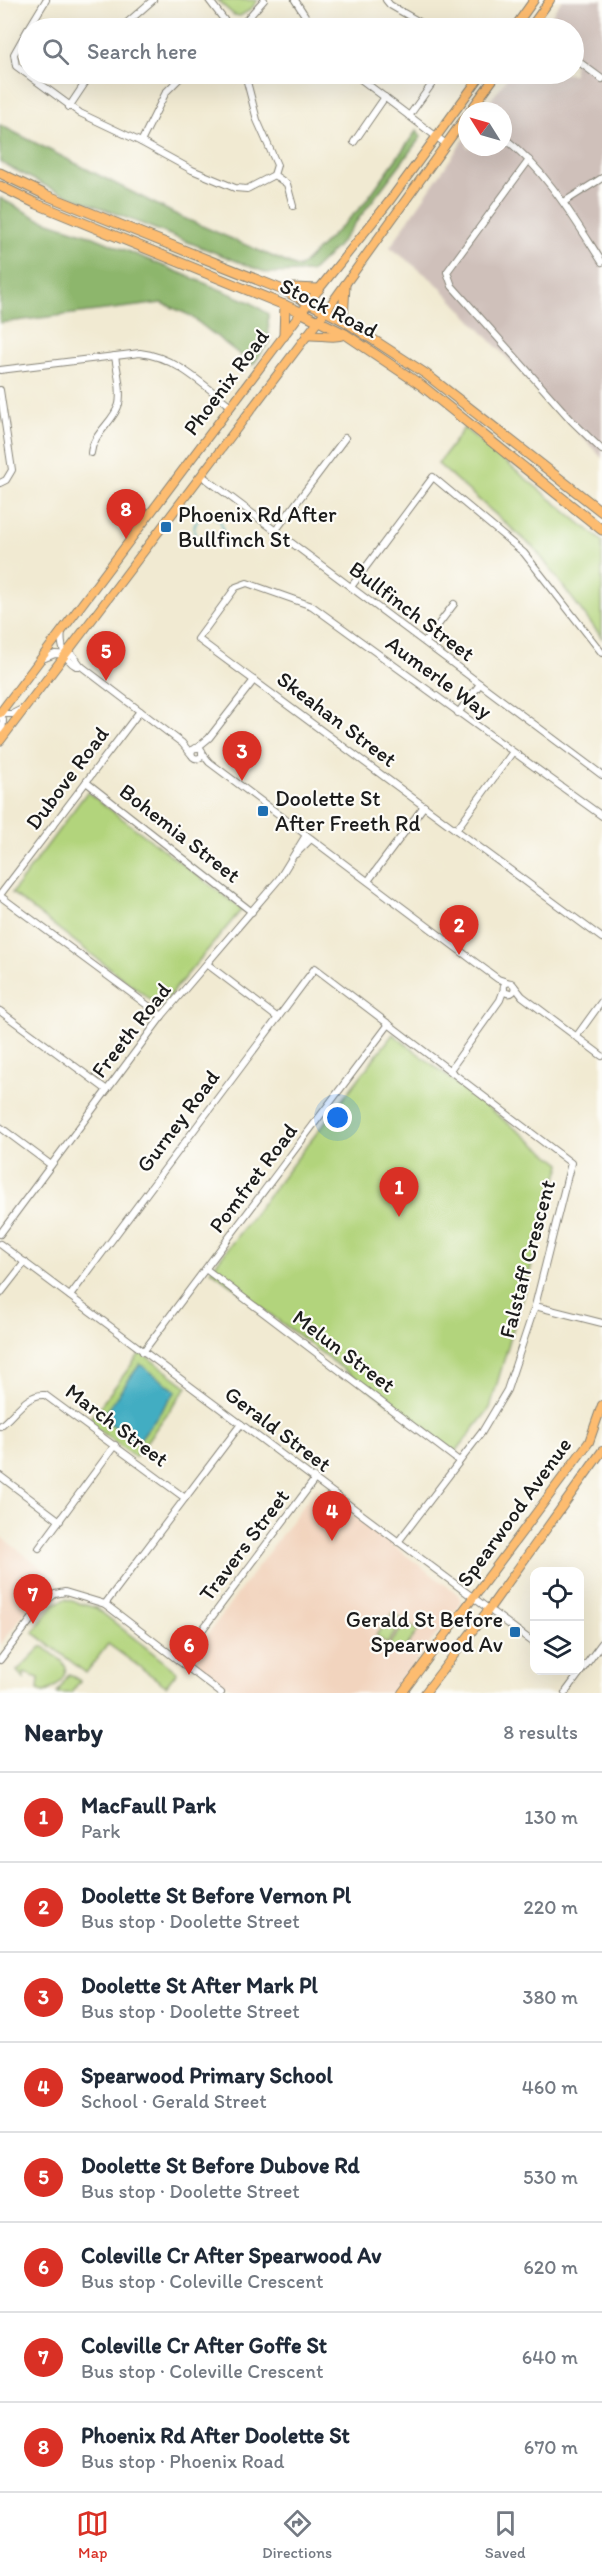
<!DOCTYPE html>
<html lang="en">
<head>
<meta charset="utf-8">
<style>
  body { margin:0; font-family:Itim,sans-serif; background:#f2f2f3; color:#1f2937 }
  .controls { position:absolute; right:18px; bottom:18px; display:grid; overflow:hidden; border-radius:12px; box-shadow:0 6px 24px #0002 }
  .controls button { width:54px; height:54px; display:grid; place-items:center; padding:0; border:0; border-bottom:2px solid #e0e1e3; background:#fff; color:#1f2937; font:30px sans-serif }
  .compass { position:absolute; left:458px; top:102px; width:54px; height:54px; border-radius:50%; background:#fff; box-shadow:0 6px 24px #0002; rotate:307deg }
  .you { position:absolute; left:338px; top:1118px; width:21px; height:21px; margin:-15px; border:4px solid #fff; border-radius:50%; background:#1a73e8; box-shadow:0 0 0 9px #1a73e833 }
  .badge { display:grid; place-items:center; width:39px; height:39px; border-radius:50%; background:#d93025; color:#fff; font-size:20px; font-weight:700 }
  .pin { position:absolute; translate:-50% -50px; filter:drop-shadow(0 2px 3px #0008) }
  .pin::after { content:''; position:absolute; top:32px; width:21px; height:18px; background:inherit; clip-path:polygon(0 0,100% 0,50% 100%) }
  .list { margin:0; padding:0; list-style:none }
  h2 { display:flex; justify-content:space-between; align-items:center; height:78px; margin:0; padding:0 24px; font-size:26px }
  h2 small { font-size:20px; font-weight:400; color:#747a83 }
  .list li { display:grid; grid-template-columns:39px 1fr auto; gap:18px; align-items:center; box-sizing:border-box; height:90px; padding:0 24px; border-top:2px solid #e0e1e3 }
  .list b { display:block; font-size:22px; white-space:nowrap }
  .list p { margin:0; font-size:20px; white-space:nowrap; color:#747a83 }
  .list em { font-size:20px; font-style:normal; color:#747a83 }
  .icon { flex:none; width:33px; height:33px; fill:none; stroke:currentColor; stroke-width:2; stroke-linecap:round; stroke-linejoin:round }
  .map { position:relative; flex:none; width:602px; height:1693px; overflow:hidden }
  .search { position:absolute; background:#fff; box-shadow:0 6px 24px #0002; left:18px; right:18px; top:18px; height:66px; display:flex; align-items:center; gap:15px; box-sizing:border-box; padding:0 21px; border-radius:33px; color:#747a83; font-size:22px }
  .sheet { height:798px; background:#fff }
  nav { display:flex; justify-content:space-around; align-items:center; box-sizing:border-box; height:84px; border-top:2px solid #e0e1e3; background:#fff; font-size:16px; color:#747a83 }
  nav a { display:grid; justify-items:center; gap:3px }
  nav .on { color:#d93025 }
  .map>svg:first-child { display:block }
  .built { fill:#f2d4be }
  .industrial { fill:#cfc0ba }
  .green { fill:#b2d47c; stroke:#67784c; stroke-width:1.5 }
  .forest { fill:#8db66c; stroke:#546944; stroke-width:1.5 }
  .water { fill:#43adc2; stroke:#30646f; stroke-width:1.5 }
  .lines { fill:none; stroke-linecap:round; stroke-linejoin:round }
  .stream { stroke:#43adc2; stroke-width:1.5 }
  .minor-casing { stroke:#868377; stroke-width:8 }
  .major-casing { stroke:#868377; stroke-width:10 }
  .highway-casing { stroke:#868377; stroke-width:11 }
  .minor { stroke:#fff; stroke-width:6 }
  .major { stroke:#fdbc70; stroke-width:8 }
  .highway { stroke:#fdbc70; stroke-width:9 }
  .poi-dot { fill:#1f6fb2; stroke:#fdfcf7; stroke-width:2 }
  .labels { text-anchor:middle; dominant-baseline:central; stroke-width:4.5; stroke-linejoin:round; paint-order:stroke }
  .street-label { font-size:22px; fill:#1c1c1c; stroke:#fdfcf7 }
  .poi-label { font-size:22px; fill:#1c1c1c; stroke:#fdfcf7; text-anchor:start }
</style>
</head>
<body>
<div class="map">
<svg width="602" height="1693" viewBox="0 0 602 1693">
  <rect width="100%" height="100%" fill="#fdfcf7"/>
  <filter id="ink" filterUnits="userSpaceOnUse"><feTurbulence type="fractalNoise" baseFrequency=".0167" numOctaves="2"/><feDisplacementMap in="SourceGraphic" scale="12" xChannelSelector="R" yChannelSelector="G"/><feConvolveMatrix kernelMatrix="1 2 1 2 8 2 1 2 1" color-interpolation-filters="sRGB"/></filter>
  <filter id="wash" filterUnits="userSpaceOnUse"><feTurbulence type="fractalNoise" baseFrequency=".008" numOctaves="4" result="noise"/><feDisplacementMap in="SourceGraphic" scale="24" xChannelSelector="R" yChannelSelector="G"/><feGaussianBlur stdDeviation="1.35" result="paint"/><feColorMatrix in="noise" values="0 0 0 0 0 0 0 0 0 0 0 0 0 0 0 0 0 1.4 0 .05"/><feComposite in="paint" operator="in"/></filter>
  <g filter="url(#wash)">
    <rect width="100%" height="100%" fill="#f1ead2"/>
    <!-- built -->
    <g class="built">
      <path d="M316 1488 459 1595 461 1604 391 1693H238L190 1658Z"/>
      <path d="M0 1536 48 1572 58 1588 35 1600 0 1645Z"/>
    </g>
    <!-- industrial -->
    <path class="industrial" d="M562 0H602V458L435 282 390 247 467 135V147H503V111H483L510 74H574V28H542Z"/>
    <!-- green -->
    <g class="green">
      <path d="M217 0H258L250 10 240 16 234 15Z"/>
      <path d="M464 428 602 541V638L535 549 438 464Z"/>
      <path d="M87 792 242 909 160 1007 12 893Z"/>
      <path d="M393 1034 561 1164 490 1408 455 1453 211 1270Z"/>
      <path d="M141 1352 187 1387 135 1457 88 1422Z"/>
      <path d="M65 1599 96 1608 177 1672 166 1686 108 1644 86 1673 33 1632 54 1604Z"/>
      <path d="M393 1613 404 1621 387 1644 376 1635Z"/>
      <path d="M407 1622 418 1631 401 1654 389 1645Z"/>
      <path d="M41 1647H44L62 1661 66 1668C64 1680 55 1689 44 1692L38 1690 39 1678 24 1673V1679L17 1671Z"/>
      <path d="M69 1674 80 1681 71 1693H57Z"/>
    </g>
    <!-- forest -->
    <g class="forest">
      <path d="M0 125 179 216 299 268 363 205 417 130 421 137 337 247 311 272 267 273 48 187 0 162Z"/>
      <path d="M0 198 37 218 89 235 250 302 268 314 269 342 253 365 189 315 162 303 0 323Z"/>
    </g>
    <!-- water -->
    <path class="water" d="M140 1364 176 1391 137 1443 102 1417Z"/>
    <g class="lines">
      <!-- stream -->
      <path class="stream" d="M212 516 221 522 224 534 219 544 211 546 195 537C192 522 197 517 212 516Z"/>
    </g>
  </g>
  <g filter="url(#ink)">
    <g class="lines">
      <defs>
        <g id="minor">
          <path d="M209 0 228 25"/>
          <path d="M295 0 313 28"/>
          <path d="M386 0 390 5 430 28"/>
          <path d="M240 27 264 0"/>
          <path d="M29 28 46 0"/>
          <path d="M121 28 153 0"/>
          <path d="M226 28 233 24 241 28"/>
          <path d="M28 29 14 54 16 66 80 113 141 142 192 170 235 188 247 189 274 175"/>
          <path d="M579 62 602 79"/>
          <path d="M245 74 257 120 277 165 274 175"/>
          <path d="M354 74 446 144"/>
          <path d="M319 75 321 74"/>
          <path d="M69 107 91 74"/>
          <path d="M409 116 439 74"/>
          <path d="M503 137C546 170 573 217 602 262"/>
          <path d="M141 142 166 92 184 74"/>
          <path d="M354 142 385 97"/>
          <path d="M529 160 447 272 452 286 572 421 602 450"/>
          <path d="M274 175 287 184 293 206"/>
          <path d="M564 202 602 178"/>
          <path d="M0 370 140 353C176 357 203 385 231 406"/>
          <path d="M0 390 12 470 6 480 0 483"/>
          <path d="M91 453C93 433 114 422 119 404 122 389 117 371 115 356"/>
          <path d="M201 475 602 775"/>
          <path d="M276 530 345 438"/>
          <path d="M351 587 433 477 524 553 602 653"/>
          <path d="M62 631C60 645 64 659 76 666H81"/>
          <path d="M425 642 454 604"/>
          <path d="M40 660 55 654 73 655 81 666 182 743 191 754"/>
          <path d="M458 713 480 684"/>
          <path d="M0 714H12L24 708"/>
          <path d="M0 715 3 720 2 738"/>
          <circle cx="197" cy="753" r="5.5"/>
          <path d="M197 748 209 738 254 680"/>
          <path d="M202 753 209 762 475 962 498 979 507 982"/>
          <path d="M86 782 252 912"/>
          <path d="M602 816 312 606 247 583 236 587 198 639 602 938"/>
          <path d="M456 830 512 753"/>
          <path d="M296 854 311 839"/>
          <path d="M368 881 424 806"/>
          <path d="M0 895 140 711"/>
          <path d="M0 896 162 1016"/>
          <path d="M207 964 278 1018"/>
          <circle cx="509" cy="988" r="5.5"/>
          <path d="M515 987 522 996 602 1056"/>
          <path d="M0 1011 107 1090"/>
          <path d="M576 1037 602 1001"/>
          <path d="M450 1070 500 1000 504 989"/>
          <path d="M0 1127 51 1165"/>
          <path d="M0 1234 162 1016 279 879 306 835"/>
          <path d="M0 1244 534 1643"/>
          <path d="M207 1270 459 1461"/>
          <path d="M0 1294 25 1262"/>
          <path d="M70 1296 315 968 571 1163 535 1306 507 1390 482 1432 398 1542"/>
          <path d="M535 1306 602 1323"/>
          <path d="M143 1352 389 1024"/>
          <path d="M0 1426C14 1416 26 1393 45 1395L185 1498"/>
          <path d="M0 1476 60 1521"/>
          <path d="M39 1548 115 1445"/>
          <path d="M105 1604 241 1424"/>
          <path d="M0 1660 44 1603 55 1594 65 1592 105 1604 221 1693"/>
          <path d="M179 1661 315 1479"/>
          <path d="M565 1693 602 1643"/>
        </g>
        <g id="major">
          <path d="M514 28 534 0"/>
          <path d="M530 28 550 0"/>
          <path d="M470 111 497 74"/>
          <path d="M0 713 319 289 388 203 482 74"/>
          <path d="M0 741 331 304 467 115"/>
          <path d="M402 1693 589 1442 602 1405"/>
          <path d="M425 1693 489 1609 602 1451"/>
        </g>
        <g id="highway">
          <path d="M0 173 46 195 283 290 343 320 426 374 602 512"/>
          <path d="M0 186 37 204 294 309 345 334 421 385 602 530"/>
          <path d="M283 290 294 288 319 289"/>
          <path d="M343 320 345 285"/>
          <path d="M307 335C321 334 332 339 345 334"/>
          <path d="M284 336 285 305"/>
        </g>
      </defs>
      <!-- minor casing -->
      <use href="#minor" class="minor-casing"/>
      <!-- major casing -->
      <use href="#major" class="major-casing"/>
      <!-- highway casing -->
      <use href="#highway" class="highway-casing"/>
      <!-- minor -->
      <use href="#minor" class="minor"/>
      <!-- major -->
      <use href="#major" class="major"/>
      <!-- highway -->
      <use href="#highway" class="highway"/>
    </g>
  </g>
  <!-- markers -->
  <g class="poi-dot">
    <rect x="160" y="521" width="12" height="12" rx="3"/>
    <rect x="257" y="805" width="12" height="12" rx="3"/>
    <rect x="509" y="1626" width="12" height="12" rx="3"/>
  </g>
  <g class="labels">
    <!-- street labels -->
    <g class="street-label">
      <text transform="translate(329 308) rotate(27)">Stock Road</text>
      <text transform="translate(226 382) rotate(-53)">Phoenix Road</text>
      <text transform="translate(412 611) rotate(37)">Bullfinch Street</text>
      <text transform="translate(439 677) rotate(36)">Aumerle Way</text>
      <text transform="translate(337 719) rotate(37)">Skeahan Street</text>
      <text transform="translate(67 778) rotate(-53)">Dubove Road</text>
      <text transform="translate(180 833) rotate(38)">Bohemia Street</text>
      <text transform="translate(131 1030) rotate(-52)">Freeth Road</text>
      <text transform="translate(178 1121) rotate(-53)">Gurney Road</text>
      <text transform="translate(253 1178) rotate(-53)">Pomfret Road</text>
      <text transform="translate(527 1259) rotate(-75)">Falstaff Crescent</text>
      <text transform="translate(344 1351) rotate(37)">Melun Street</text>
      <text transform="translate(117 1425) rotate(37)">March Street</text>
      <text transform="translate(278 1429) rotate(37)">Gerald Street</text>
      <text transform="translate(514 1512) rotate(-54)">Spearwood Avenue</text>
      <text transform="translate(244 1545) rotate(-53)">Travers Street</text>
    </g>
    <!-- poi labels -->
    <g class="poi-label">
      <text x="178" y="514">Phoenix Rd After<tspan x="178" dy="25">Bullfinch St</tspan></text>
      <text x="275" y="798">Doolette St<tspan x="275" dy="25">After Freeth Rd</tspan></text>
      <text x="503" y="1619" text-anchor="end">Gerald St Before<tspan x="503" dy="25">Spearwood Av</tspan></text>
    </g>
  </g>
</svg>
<div class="controls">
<button><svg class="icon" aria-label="locate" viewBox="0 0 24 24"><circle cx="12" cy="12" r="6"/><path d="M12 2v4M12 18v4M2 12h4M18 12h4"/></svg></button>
<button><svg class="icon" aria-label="layers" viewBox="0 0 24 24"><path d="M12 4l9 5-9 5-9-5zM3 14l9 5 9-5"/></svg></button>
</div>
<svg class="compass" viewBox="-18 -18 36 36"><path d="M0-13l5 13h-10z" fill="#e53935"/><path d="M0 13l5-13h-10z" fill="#747a83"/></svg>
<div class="you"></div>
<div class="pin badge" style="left:399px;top:1217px">1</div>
<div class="pin badge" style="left:459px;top:955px">2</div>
<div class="pin badge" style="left:242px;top:781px">3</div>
<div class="pin badge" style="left:332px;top:1541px">4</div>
<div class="pin badge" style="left:106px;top:681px">5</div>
<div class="pin badge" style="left:189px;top:1675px">6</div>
<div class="pin badge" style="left:33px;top:1624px">7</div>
<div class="pin badge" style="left:126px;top:539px">8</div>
<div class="search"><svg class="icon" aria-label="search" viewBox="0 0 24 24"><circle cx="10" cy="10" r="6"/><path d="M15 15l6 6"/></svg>Search here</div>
</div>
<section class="sheet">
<h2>Nearby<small>8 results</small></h2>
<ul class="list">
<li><span class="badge">1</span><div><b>MacFaull Park</b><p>Park</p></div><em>130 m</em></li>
<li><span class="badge">2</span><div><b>Doolette St Before Vernon Pl</b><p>Bus stop · Doolette Street</p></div><em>220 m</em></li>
<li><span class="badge">3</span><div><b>Doolette St After Mark Pl</b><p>Bus stop · Doolette Street</p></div><em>380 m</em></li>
<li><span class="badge">4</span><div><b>Spearwood Primary School</b><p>School · Gerald Street</p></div><em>460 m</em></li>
<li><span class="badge">5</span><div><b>Doolette St Before Dubove Rd</b><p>Bus stop · Doolette Street</p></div><em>530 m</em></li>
<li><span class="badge">6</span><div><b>Coleville Cr After Spearwood Av</b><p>Bus stop · Coleville Crescent</p></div><em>620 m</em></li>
<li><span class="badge">7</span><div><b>Coleville Cr After Goffe St</b><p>Bus stop · Coleville Crescent</p></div><em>640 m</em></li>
<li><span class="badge">8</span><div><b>Phoenix Rd After Doolette St</b><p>Bus stop · Phoenix Road</p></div><em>670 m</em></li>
</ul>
</section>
<nav>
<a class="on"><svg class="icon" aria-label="map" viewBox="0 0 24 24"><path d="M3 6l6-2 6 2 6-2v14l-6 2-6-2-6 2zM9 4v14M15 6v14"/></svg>Map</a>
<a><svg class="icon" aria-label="directions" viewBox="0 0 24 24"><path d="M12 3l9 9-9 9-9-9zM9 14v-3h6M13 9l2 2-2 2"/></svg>Directions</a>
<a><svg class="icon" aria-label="saved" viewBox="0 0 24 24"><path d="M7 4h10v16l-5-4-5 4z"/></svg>Saved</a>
</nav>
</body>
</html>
